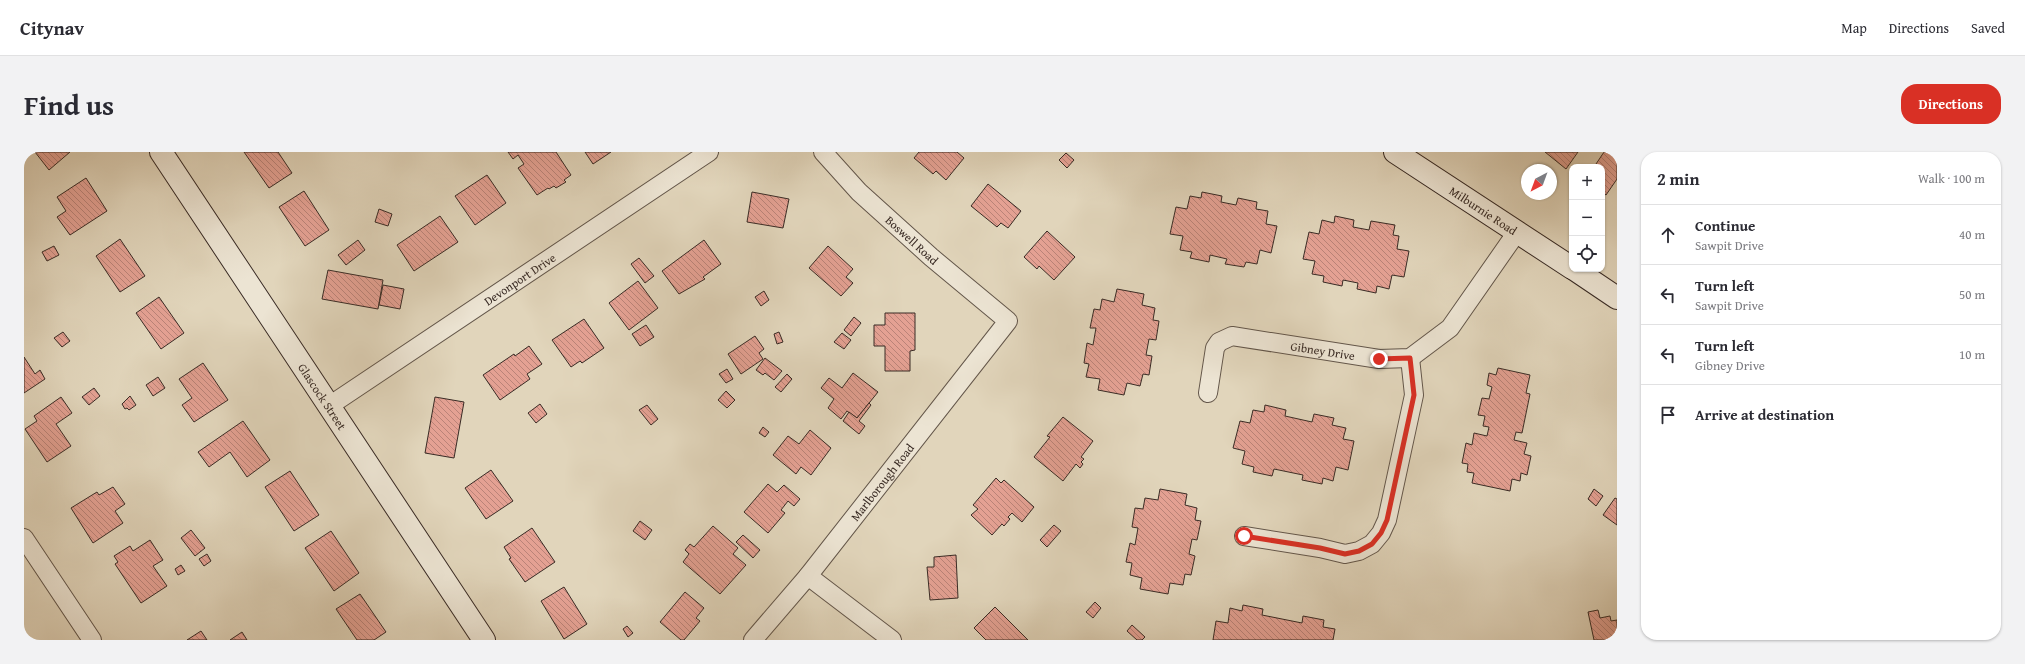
<!DOCTYPE html>
<html lang="en">
<head>
<meta charset="utf-8">
<style>
  body { margin:0; font-family:"Gentium Book Plus",serif; background:#f2f2f3; color:#2b2b33 }
  .controls { position:absolute; right:12px; top:12px; display:grid; overflow:hidden; border-radius:8px; box-shadow:0 1px 3px #0004 }
  .controls button { width:36px; height:36px; display:grid; place-items:center; padding:0; border:0; border-bottom:1px solid #e1e1e2; background:#fff; color:#2b2b33; font:20px sans-serif }
  .compass { position:absolute; left:1497px; top:12px; width:36px; height:36px; border-radius:50%; background:#fff; box-shadow:0 1px 3px #0004; rotate:221deg }
  .stop { position:absolute; width:12px; height:12px; margin:-9px; border:3px solid #d93025; border-radius:50%; background:#fff }
  .stop.end { background:#d93025; border-color:#fff; box-shadow:0 1px 4px #0008 }
  .list { margin:0; padding:0; list-style:none }
  h2 { display:flex; justify-content:space-between; align-items:center; height:52px; margin:0; padding:0 16px; font-size:17px }
  h2 small { font-size:13px; font-weight:400; color:#7c7c81 }
  .list li { display:grid; grid-template-columns:26px 1fr auto; gap:12px; align-items:center; box-sizing:border-box; height:60px; padding:0 16px; border-top:1px solid #e1e1e2 }
  .list b { display:block; font-size:15px; white-space:nowrap }
  .list p { margin:0; font-size:13px; white-space:nowrap; color:#7c7c81 }
  .list em { font-size:13px; font-style:normal; color:#7c7c81 }
  .icon { flex:none; width:22px; height:22px; fill:none; stroke:currentColor; stroke-width:2; stroke-linecap:round; stroke-linejoin:round }
  .map { position:relative; flex:none; width:1593px; height:488px; overflow:hidden; border-radius:16px }
  header { display:flex; align-items:center; gap:24px; box-sizing:border-box; height:56px; padding:0 20px; background:#fff; border-bottom:1px solid #e1e1e2 }
  header strong { font-size:19px }
  nav { display:flex; gap:22px; margin-inline-start:auto; font-size:14px }
  .intro { display:flex; align-items:center; justify-content:space-between; box-sizing:border-box; height:96px; padding:0 24px }
  h1 { margin:0; font-size:28px }
  .button { padding:10px 18px; border-radius:16px; background:#d93025; color:#fff; font-size:14px; font-weight:700 }
  main { display:flex; gap:24px; padding:0 24px }
  aside { flex:1; background:#fff; border-radius:16px; box-shadow:0 1px 3px #0004 }
  .map>svg:first-child { display:block }
  .building { fill:url(#building-back-hatch); stroke:#392b25 }
  .lines { fill:none; stroke-linecap:round; stroke-linejoin:round }
  .street-casing { stroke:#63564a; stroke-width:20 }
  .secondary-casing { stroke:#392b25; stroke-width:24 }
  .street { stroke:#ece4d3; stroke-width:18 }
  .secondary { stroke:#ece4d3; stroke-width:22 }
  .route { stroke:#d93025; stroke-width:5 }
  .labels { text-anchor:middle; dominant-baseline:central; stroke-width:3; stroke-linejoin:round; paint-order:stroke }
  .street-label { font-size:12px; fill:#392b25; stroke:#ece4d3 }
</style>
</head>
<body>
<header>
<strong>Citynav</strong>
<nav><a>Map</a><a>Directions</a><a>Saved</a></nav>
</header>
<div class="intro"><h1>Find us</h1><a class="button">Directions</a></div>
<main>
<div class="map">
<svg width="1593" height="488" viewBox="0 0 1593 488">
  <defs>
    <pattern id="building-back-hatch" width="6" height="6" patternUnits="userSpaceOnUse"><rect width="6" height="6" fill="#e4a193"/><path d="M-1 5l2 2M0 0l6 6M5-1l2 2" fill="none" stroke="#ba8378"/></pattern>
  </defs>
  <rect width="100%" height="100%" fill="#e1d5bb"/>
  <filter id="stains"><feTurbulence type="fractalNoise" baseFrequency=".005" numOctaves="4"/><feColorMatrix values="0 0 0 0 .2 0 0 0 0 .09 0 0 0 0 .02 0 0 0 .5 -.17"/></filter>
  <radialGradient id="worn" r=".72"><stop offset=".6" stop-color="#630" stop-opacity="0"/><stop offset="1" stop-color="#630" stop-opacity=".3"/></radialGradient>
  <!-- building -->
  <g class="building">
    <path d="M11 0H46L25 18Z"/>
    <path d="M220 0H254L268 21 245 36Z"/>
    <path d="M484 0H532L547 23 540 28 542 30 532 36 530 34 525 37 524 36 513 43 494 16 500 12 494 3 489 7Z"/>
    <path d="M561 0H587L569 12Z"/>
    <path d="M895 0H933L940 6 922 28 912 19 909 22 890 6Z"/>
    <path d="M1521 0H1554L1542 17Z"/>
    <path d="M1580 0H1593V27L1582 43 1578 40V15H1570Z"/>
    <path d="M1042 1 1050 8 1043 16 1035 8Z"/>
    <path d="M463 23 482 51 451 73 431 44Z"/>
    <path d="M62 26 83 59 46 83 33 65 42 59 33 45Z"/>
    <path d="M964 32 997 59 984 76 977 71 973 75 947 54Z"/>
    <path d="M280 39 305 78 281 94 255 55Z"/>
    <path d="M728 40 765 47 759 76 723 70Z"/>
    <path d="M1178 40 1198 44 1197 50 1212 53 1214 46 1233 50 1232 57 1244 59 1242 72 1253 74 1247 101 1236 98 1233 112 1222 110 1220 115 1201 112 1203 107 1186 103 1185 110 1166 106 1168 100 1156 98 1159 84 1146 82 1152 55 1163 57 1166 44 1177 46Z"/>
    <path d="M355 57 368 62 364 74 351 70Z"/>
    <path d="M416 64 434 90 390 119 373 93Z"/>
    <path d="M1311 64 1330 68 1329 75 1345 78 1347 69 1371 73 1369 83 1375 84 1373 97 1385 99 1380 125 1368 123 1365 137 1353 134 1352 141 1333 137 1334 131 1319 128 1318 134 1299 130 1300 124 1288 122 1291 109 1279 107 1285 80 1295 82 1298 68 1310 71Z"/>
    <path d="M1023 79 1051 105 1030 128 1015 114 1013 117 1000 105Z"/>
    <path d="M96 87 121 124 96 140 72 104Z"/>
    <path d="M334 88 341 98 322 113 314 103Z"/>
    <path d="M680 88 697 112 679 125 681 127 655 142 638 119Z"/>
    <path d="M30 94 35 103 23 109 18 100Z"/>
    <path d="M804 94 829 117 822 125 829 131 817 144 785 116Z"/>
    <path d="M615 106 630 124 621 131 607 112Z"/>
    <path d="M304 118 359 128 354 157 298 147Z"/>
    <path d="M614 129 634 156 605 178 585 151Z"/>
    <path d="M359 133 380 137 376 157 355 153Z"/>
    <path d="M1093 137 1120 142 1118 153 1131 156 1129 168 1135 169 1132 188 1125 187 1122 203 1128 204 1125 223 1119 222 1116 234 1103 231 1100 243 1074 238 1076 227 1062 225 1065 212 1060 211 1063 191 1069 193 1072 176H1066L1070 157 1076 158 1078 147 1090 150Z"/>
    <path d="M740 139 745 148 737 154 731 145Z"/>
    <path d="M135 145 160 181 137 197 112 161Z"/>
    <path d="M861 161H891V198L886 199V219H861V194H850V173H861Z"/>
    <path d="M830 165 837 171 827 184 820 178Z"/>
    <path d="M560 167 580 196 558 211 556 209 547 215 528 188Z"/>
    <path d="M622 173 630 185 616 194 608 182Z"/>
    <path d="M39 180 46 189 38 195 30 186Z"/>
    <path d="M755 180 759 190 753 192 750 182Z"/>
    <path d="M818 181 827 188 820 197 810 190Z"/>
    <path d="M731 184 740 197 735 201 739 207 717 222 704 202Z"/>
    <path d="M505 194 518 212 503 222 506 227 476 248 459 223 490 202 491 204Z"/>
    <path d="M0 205 11 222 16 218 21 227 0 241Z"/>
    <path d="M741 206 758 219 750 228 741 221 739 223 732 218Z"/>
    <path d="M179 211 204 248 170 270 158 253 168 246 155 227Z"/>
    <path d="M1474 216 1506 223 1502 241 1506 242 1498 281 1492 280 1490 288 1503 291 1500 302 1507 304 1503 323 1497 321 1496 329 1488 327 1486 339 1448 331 1450 321 1443 320 1444 312 1438 311 1442 291 1448 293 1450 281 1463 284 1465 275 1459 274 1461 264 1454 263 1458 246 1465 247 1468 235 1463 233 1465 221 1472 223Z"/>
    <path d="M703 217 709 227 702 231 695 222Z"/>
    <path d="M829 221 854 240 833 266 823 259 817 267 804 256 810 247 797 236 805 226 818 236Z"/>
    <path d="M763 222 768 227 757 240 751 235Z"/>
    <path d="M134 225 141 236 129 244 122 233Z"/>
    <path d="M70 236 76 244 65 253 58 245Z"/>
    <path d="M702 239 711 248 703 256 694 248Z"/>
    <path d="M106 244 112 253 105 258 103 256 101 257 98 252Z"/>
    <path d="M37 245 48 261 32 272 47 294 23 310 1 277 13 269 10 264Z"/>
    <path d="M411 245 440 250 430 306 401 301Z"/>
    <path d="M845 251 847 253 835 269 841 274 835 282 819 269 825 260 833 266Z"/>
    <path d="M516 252 523 262 512 271 504 261Z"/>
    <path d="M623 253 634 267 627 273 615 258Z"/>
    <path d="M1241 253 1262 258 1261 264 1288 270 1290 262 1310 266 1308 273 1322 276 1319 287 1330 289 1324 318 1312 315 1309 329 1299 326 1298 332 1278 328 1279 323 1250 317 1248 324 1229 320 1230 315 1218 312 1221 299 1209 296 1216 269 1226 271 1229 258 1240 260Z"/>
    <path d="M1039 265 1069 289 1057 305 1060 307 1057 310 1059 312 1056 316 1052 312 1039 329 1010 305 1026 285 1023 284Z"/>
    <path d="M219 269 246 308 223 325 206 300 185 315 174 300Z"/>
    <path d="M739 275 745 280 741 285 735 281Z"/>
    <path d="M786 278 807 296 787 323 777 315 772 322 749 303 764 284 775 292Z"/>
    <path d="M467 318 489 349 462 367 441 336Z"/>
    <path d="M266 319 295 363 270 379 241 335Z"/>
    <path d="M972 326 977 331 980 328 1010 355 998 370 988 361 984 365 986 367 980 374 978 372 968 383 947 363 954 357 949 353Z"/>
    <path d="M744 332 753 340 760 333 776 347 770 354 764 349 757 358 761 361 744 381 720 360Z"/>
    <path d="M89 335 101 352 91 359 99 371 69 391 47 356 73 340 75 343Z"/>
    <path d="M1136 337 1163 342 1161 353 1173 356 1171 368 1177 369 1173 388 1168 387 1165 402 1171 404 1167 423 1161 422 1159 433 1146 431 1144 442 1116 437 1118 426 1106 423 1108 411 1102 410 1106 391 1111 393 1114 376 1108 375 1111 356 1119 357 1121 346 1134 348Z"/>
    <path d="M1570 337 1579 344 1572 354 1564 347Z"/>
    <path d="M1591 346 1593 347V373L1579 363Z"/>
    <path d="M616 369 628 378 621 388 609 379Z"/>
    <path d="M1030 373 1037 379 1023 395 1016 388Z"/>
    <path d="M689 374 714 396 709 402 722 413 696 442 659 410 665 402 661 398 666 392 670 395Z"/>
    <path d="M508 376 531 410 501 430 485 407 487 406 480 395Z"/>
    <path d="M167 378 181 396 171 404 157 386Z"/>
    <path d="M307 379 335 421 310 439 281 396Z"/>
    <path d="M719 383 736 398 729 406 712 390Z"/>
    <path d="M126 388 139 408 129 414 143 434 117 451 91 412 94 410 90 404 106 394 109 399Z"/>
    <path d="M183 402 187 409 180 414 175 407Z"/>
    <path d="M932 403 934 446 906 448 903 415H910V405Z"/>
    <path d="M157 413 161 419 154 423 151 417Z"/>
    <path d="M540 435 563 472 540 487 517 449Z"/>
    <path d="M661 440 680 456 672 466 676 469 660 488H657L636 470Z"/>
    <path d="M336 442 362 480 350 488H333L312 457Z"/>
    <path d="M1071 450 1077 456 1069 466 1062 460Z"/>
    <path d="M1219 453 1239 457 1238 463 1278 471 1279 464 1300 468 1299 475 1311 477 1309 488H1189L1192 469 1204 471 1206 456 1218 459Z"/>
    <path d="M971 455 1004 488H962L950 476Z"/>
    <path d="M1574 458 1576 466 1586 464 1587 469 1593 468V488H1570L1564 460Z"/>
    <path d="M1108 473 1121 485 1118 488H1113L1103 479Z"/>
    <path d="M603 474 609 481 604 485 599 477Z"/>
    <path d="M177 479 183 488H163Z"/>
    <path d="M218 480 223 488H206Z"/>
  </g>
  <g class="lines">
    <defs>
      <g id="street">
        <path id="s1" d="M1184 241 1191 196 1195 190 1208 184 1355 207 1386 206 1426 176 1493 80"/>
        <path id="s2" d="M305 254 685 0"/>
        <path d="M1220 384 1296 396 1321 402 1335 399 1348 392 1357 381 1363 368 1390 243 1386 206"/>
        <path d="M0 386 68 488"/>
        <path d="M784 424 868 488"/>
        <path id="s3" d="M729 488 784 424 984 169 907 105 835 40 799 0"/>
      </g>
      <g id="secondary">
        <path id="s4" d="M137 0 460 488"/>
        <path id="s5" d="M1371 0 1548 116"/>
        <path d="M1550 117 1593 146"/>
      </g>
    </defs>
    <!-- street casing -->
    <use href="#street" class="street-casing"/>
    <!-- secondary casing -->
    <use href="#secondary" class="secondary-casing"/>
    <!-- street -->
    <use href="#street" class="street"/>
    <!-- secondary -->
    <use href="#secondary" class="secondary"/>
  </g>
  <g class="lines">
    <!-- route -->
    <path class="route" d="M1220 384 1296 396 1321 402 1335 399 1348 392 1357 381 1363 368 1390 243 1386 206 1355 207"/>
  </g>
  <g class="labels">
    <!-- street labels -->
    <g class="street-label">
      <text stroke="none"><textPath href="#s5" startOffset="106">Milburnie Road</textPath></text>
      <text transform="translate(888 88) rotate(42)">Boswell Road</text>
      <text stroke="none"><textPath href="#s2" startOffset="229">Devonport Drive</textPath></text>
      <text stroke="none"><textPath href="#s1" startOffset="159">Gibney Drive</textPath></text>
      <text stroke="none"><textPath href="#s4" startOffset="293">Glascock Street</textPath></text>
      <text stroke="none"><textPath href="#s3" startOffset="204">Marlborough Road</textPath></text>
    </g>
  </g>
  <rect width="100%" height="100%" filter="url(#stains)"/>
  <rect width="100%" height="100%" fill="url(#worn)"/>
</svg>
<div class="controls">
<button>+</button>
<button>−</button>
<button><svg class="icon" aria-label="locate" viewBox="0 0 24 24"><circle cx="12" cy="12" r="6"/><path d="M12 2v4M12 18v4M2 12h4M18 12h4"/></svg></button>
</div>
<svg class="compass" viewBox="-18 -18 36 36"><path d="M0-13l5 13h-10z" fill="#e53935"/><path d="M0 13l5-13h-10z" fill="#7c7c81"/></svg>
<div class="stop" style="left:1220px;top:384px"></div>
<div class="stop end" style="left:1355px;top:207px"></div>
</div>
<aside>
<h2>2 min<small>Walk · 100 m</small></h2>
<ul class="list">
<li><svg class="icon" aria-label="ahead" viewBox="0 0 24 24"><path d="M12 20V5M6 11l6-6 6 6"/></svg><div><b>Continue</b><p>Sawpit Drive</p></div><em>40 m</em></li>
<li><svg class="icon" aria-label="left" viewBox="0 0 24 24"><path d="M17 20v-9H6M10 6l-5 5 5 5"/></svg><div><b>Turn left</b><p>Sawpit Drive</p></div><em>50 m</em></li>
<li><svg class="icon" aria-label="left" viewBox="0 0 24 24"><path d="M17 20v-9H6M10 6l-5 5 5 5"/></svg><div><b>Turn left</b><p>Gibney Drive</p></div><em>10 m</em></li>
<li><svg class="icon" aria-label="arrive" viewBox="0 0 24 24"><path d="M6 21V4h12l-3 4 3 4H6"/></svg><div><b>Arrive at destination</b></div></li>
</ul>
</aside>
</main>
</body>
</html>
